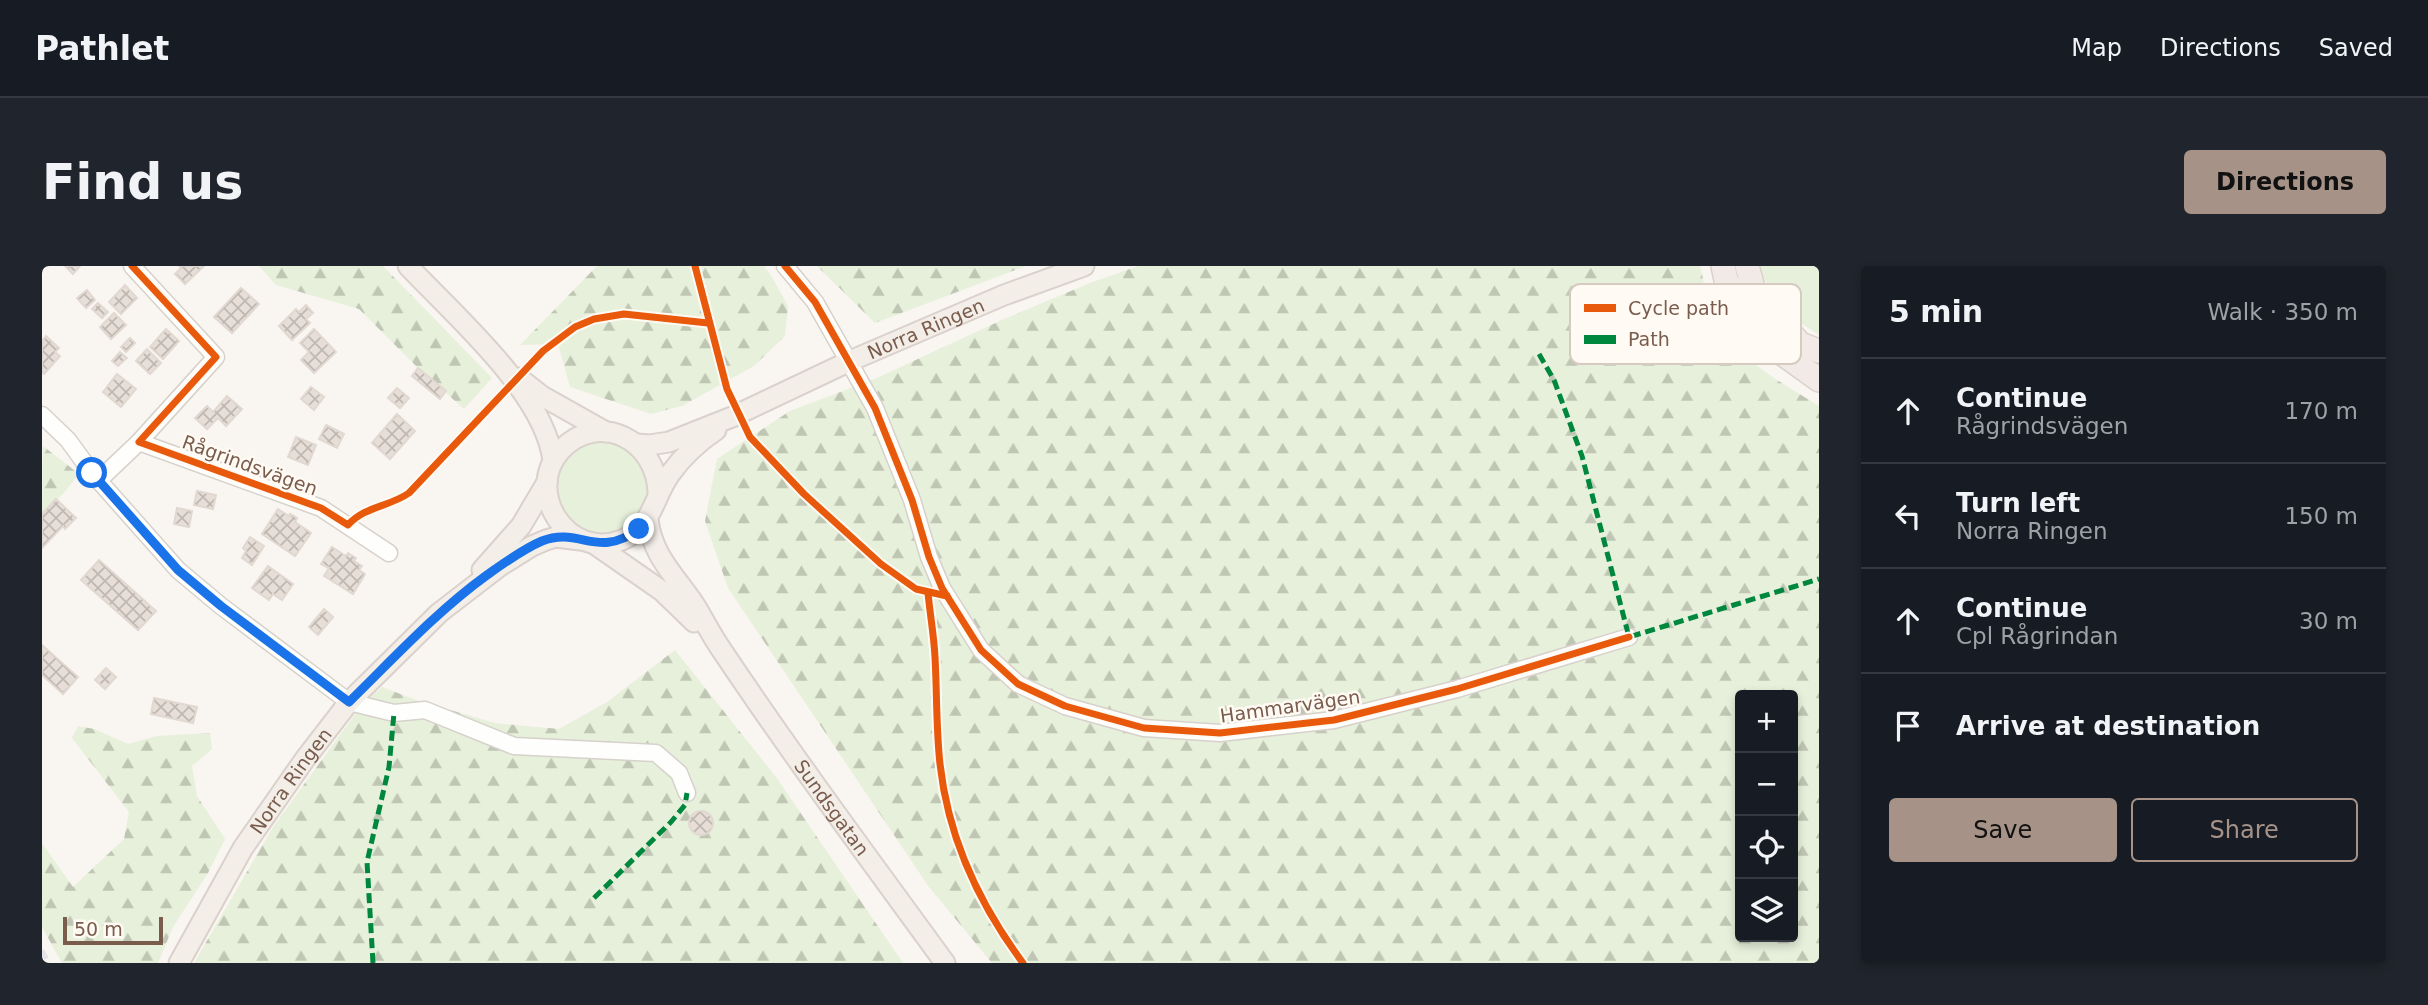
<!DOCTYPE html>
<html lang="en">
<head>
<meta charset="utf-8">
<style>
  body { margin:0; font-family:"DejaVu Sans",sans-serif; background:#20242c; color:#f1f3f6 }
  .controls { position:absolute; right:21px; bottom:21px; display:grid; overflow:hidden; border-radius:7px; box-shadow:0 4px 10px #0003 }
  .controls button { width:63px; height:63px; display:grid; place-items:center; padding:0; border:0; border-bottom:2px solid #363941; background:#171b24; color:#f1f3f6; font:35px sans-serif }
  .scale { position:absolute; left:21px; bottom:18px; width:100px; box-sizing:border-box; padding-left:7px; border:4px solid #7a5c4d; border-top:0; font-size:19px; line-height:24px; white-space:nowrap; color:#7a5c4d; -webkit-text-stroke:5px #fffaf3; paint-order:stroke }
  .stop { position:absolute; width:21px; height:21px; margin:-16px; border:5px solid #1a73e8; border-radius:50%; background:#fff }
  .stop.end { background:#1a73e8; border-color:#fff; box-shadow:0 2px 7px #0008 }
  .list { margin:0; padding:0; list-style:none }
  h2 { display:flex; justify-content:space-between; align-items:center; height:91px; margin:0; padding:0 28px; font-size:30px }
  h2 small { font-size:23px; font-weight:400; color:#9ea1a6 }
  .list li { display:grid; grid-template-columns:46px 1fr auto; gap:21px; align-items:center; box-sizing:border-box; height:105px; padding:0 28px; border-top:2px solid #363941 }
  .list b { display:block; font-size:26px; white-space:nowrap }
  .list p { margin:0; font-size:23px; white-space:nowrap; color:#9ea1a6 }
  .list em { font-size:23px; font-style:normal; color:#9ea1a6 }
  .actions { display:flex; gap:14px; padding:21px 28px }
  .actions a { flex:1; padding:16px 0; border:2px solid #a69286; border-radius:7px; text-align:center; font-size:24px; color:#a69286 }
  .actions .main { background:#a69286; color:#111 }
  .icon { flex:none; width:38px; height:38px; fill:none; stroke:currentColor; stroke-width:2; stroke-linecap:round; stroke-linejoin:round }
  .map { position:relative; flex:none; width:1777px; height:697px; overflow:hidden; border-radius:7px }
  header { display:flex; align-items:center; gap:42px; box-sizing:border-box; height:98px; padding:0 35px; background:#171b24; border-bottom:2px solid #363941 }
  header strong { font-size:33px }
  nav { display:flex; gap:38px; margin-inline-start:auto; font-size:24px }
  .intro { display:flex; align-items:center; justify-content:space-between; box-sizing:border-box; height:168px; padding:0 42px }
  h1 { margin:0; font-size:49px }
  .button { padding:18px 32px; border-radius:7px; background:#a69286; color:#111; font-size:24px; font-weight:700 }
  main { display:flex; gap:42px; padding:0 42px }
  aside { flex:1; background:#171b24; border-radius:7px; box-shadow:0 4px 10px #0003 }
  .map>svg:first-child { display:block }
  .green { fill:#e7f0db }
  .forest { fill:url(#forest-firs); fill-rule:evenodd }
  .building { fill:url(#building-cross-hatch); stroke:#e2d8d2; stroke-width:2 }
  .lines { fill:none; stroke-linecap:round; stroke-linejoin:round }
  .minor-casing { stroke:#d7d1cb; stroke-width:19 }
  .major-casing { stroke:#dad1cc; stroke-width:23 }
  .highway-casing { stroke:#dad1cc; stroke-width:26 }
  .minor { stroke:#fefefd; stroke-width:16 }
  .major { stroke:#f3eee8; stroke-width:19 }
  .highway { stroke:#f2eae7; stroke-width:23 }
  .rail { stroke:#e6e3e7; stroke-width:4.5; stroke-dasharray:10 7; stroke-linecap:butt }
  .quiet { stroke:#00873e; stroke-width:5; stroke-dasharray:10 5; stroke-linecap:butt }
  .cycleway-casing { stroke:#fffaf3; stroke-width:11 }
  .cycleway { stroke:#e8590c; stroke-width:7 }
  .route { stroke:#1a73e8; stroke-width:9 }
  .labels { text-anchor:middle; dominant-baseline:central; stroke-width:5; stroke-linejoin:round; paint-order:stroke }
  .street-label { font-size:19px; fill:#7a5c4d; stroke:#fffaf3 }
  .key { fill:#fffaf3; stroke:#d7cbc1; stroke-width:2 }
  .key-label { font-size:19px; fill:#7a5c4d }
</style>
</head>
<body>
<header>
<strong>Pathlet</strong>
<nav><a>Map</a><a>Directions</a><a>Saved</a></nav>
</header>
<div class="intro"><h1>Find us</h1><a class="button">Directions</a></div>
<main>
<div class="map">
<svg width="1777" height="697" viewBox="0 0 1777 697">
  <defs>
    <pattern id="forest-firs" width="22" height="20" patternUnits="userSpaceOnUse" patternTransform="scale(1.75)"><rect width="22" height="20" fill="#e7f0db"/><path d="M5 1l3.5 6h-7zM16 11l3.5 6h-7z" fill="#c0c6b4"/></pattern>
    <pattern id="building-cross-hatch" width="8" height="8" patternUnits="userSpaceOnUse" patternTransform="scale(1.75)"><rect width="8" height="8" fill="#e6ded7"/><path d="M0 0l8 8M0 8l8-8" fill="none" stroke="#bfb7b1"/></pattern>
  </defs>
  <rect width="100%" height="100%" fill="#f9f5f0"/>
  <!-- green -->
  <g class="green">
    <path d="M1718 0H1777V69L1748 50 1721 11Z"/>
    <circle cx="561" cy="222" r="47"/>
  </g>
  <!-- forest -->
  <g class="forest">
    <path d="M217 0H341L450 112 422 143 376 102 317 43 234 19Z"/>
    <path d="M555 0H722L730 11 746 40 743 70 712 100 640 140 609 148 528 121 516 78 478 79Z"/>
    <path d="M775 0H984L833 57Z"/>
    <path d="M1096 0H1658C1662 12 1662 26 1666 38 1686 88 1733 113 1777 140V697H950L887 621 686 322 663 255 675 193 748 145 835 112 962 53 1048 17ZM1698 429H1751V671H1698Z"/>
    <path d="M1 180 37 208 21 228 0 247Z"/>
    <path d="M633 384 734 511 861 697H152L231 561 319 440 340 421 374 434 453 457 517 463 565 436Z"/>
    <path d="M36 460 52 463 86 478 115 470 168 467 170 483 150 500 155 530 183 573 166 607 131 661 116 697H20L0 661V577L31 621 82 573 87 546 30 472Z"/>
  </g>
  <!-- building -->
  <g class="building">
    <path d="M23 0H38L31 8Z"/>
    <path d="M137 0H162L143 18 133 8 139 2Z"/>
    <path d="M83 19 95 32 79 48 67 36Z"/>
    <path d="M199 22 217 38 190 67 172 51Z"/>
    <path d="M45 24 53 34 44 42 35 32Z"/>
    <path d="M56 37 66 46 60 52 50 43Z"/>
    <path d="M264 39 271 47 264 53 268 57 250 74 237 60 254 43 257 46Z"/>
    <path d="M72 47 84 59 69 73 58 61Z"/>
    <path d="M124 63 137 75 121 93 108 81Z"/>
    <path d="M272 63 294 86 272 107 259 94 267 86 258 77Z"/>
    <path d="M4 70 17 82 13 86 18 90 2 108 0 106V75Z"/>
    <path d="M88 72 93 77 84 86 79 81Z"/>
    <path d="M105 83 119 97 108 108 94 95Z"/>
    <path d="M78 86 85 92 76 100 70 95Z"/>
    <path d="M376 102 404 125 398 133 370 110Z"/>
    <path d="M75 108 94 123 79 141 61 126Z"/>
    <path d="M269 121 282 131 272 144 259 133Z"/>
    <path d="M355 122 367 132 358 142 346 132Z"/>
    <path d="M185 130 200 143 184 160 176 152 165 163 153 152 165 140 171 146Z"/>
    <path d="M355 148 373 165 348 193 330 177Z"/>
    <path d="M284 159 302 168 295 182 277 173Z"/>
    <path d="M254 171 274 179 266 199 246 191Z"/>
    <path d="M155 225 174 229 171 243 152 239Z"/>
    <path d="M14 233 34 252 23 263 21 260 0 282V248Z"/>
    <path d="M135 242 150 245 147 261 132 258Z"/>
    <path d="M236 243 247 250 248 248 255 252 253 256 269 267 253 290 220 268Z"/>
    <path d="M208 271 222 280 210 299 200 292 204 285 201 282Z"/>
    <path d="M290 281 304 290 306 287 314 292 312 295 320 300 317 304 323 308 311 328 282 310 287 302 279 298Z"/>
    <path d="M57 294 114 345 96 364 39 314Z"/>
    <path d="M226 300 251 318 240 334 231 328 227 334 210 322Z"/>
    <path d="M282 343 291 351 276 369 267 361Z"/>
    <path d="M0 379 36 411 21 428 0 409Z"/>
    <path d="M64 402 74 411 63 423 53 414Z"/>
    <path d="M112 432 155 441 151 457 109 448Z"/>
    <circle cx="659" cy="557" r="12"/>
  </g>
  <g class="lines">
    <defs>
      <g id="minor">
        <path d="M743 0 773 36 833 142 870 234 887 291 900 322 939 384 976 418 1023 440 1102 462 1178 467 1292 454 1415 423 1587 371"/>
        <path d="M0 149 26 174 50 207 136 304 179 340 307 436 352 447 383 444 472 480 614 487 637 507 645 527"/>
        <path d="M97 176 279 242 347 287"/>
        <path d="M56 215 97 176 174 91 90 0"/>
      </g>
      <g id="major">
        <path d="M366 0C412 49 503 127 511 195"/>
        <path d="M477 112 500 130 564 166"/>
        <path id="s1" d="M595 178 607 179 627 176 690 151 808 95 962 29 1042 0"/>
        <path d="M616 227C615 174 557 144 519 184 481 226 526 295 580 274 610 262 611 232 628 208 641 190 656 176 674 164"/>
        <path id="s2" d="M606 254C611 292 634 310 654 341 663 356 671 372 681 386 752 492 828 594 903 697"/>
        <path d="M551 277 620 325 652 356"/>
        <path d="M440 304 479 260 505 216"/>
        <path id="s3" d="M137 697 201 582 263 493 307 436 397 347 458 300 490 280 504 274 514 271 538 274"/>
      </g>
      <g id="highway">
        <path d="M1681 0 1684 14 1716 70 1777 114"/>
        <path d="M1705 0 1712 25 1758 78 1777 85"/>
      </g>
    </defs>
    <!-- minor casing -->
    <use href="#minor" class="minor-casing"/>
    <!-- major casing -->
    <use href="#major" class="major-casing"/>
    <!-- highway casing -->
    <use href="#highway" class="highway-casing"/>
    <!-- minor -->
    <use href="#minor" class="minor"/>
    <!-- major -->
    <use href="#major" class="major"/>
    <!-- highway -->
    <use href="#highway" class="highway"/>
    <!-- rail -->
    <path class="rail" d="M0 684 7 697"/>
    <!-- quiet -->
    <g class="quiet">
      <path d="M1497 88 1512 114 1540 190 1587 371 1777 313"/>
      <path d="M552 632 629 556 643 539 645 527"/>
      <path d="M331 697 325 596 347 501 352 447"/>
    </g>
    <defs>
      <g id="cycleway">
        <path d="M90 0 174 91 97 176 279 242 306 259C323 240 347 241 367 227L501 85 533 61 552 53 582 48 666 57"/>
        <path d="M653 0 685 123 708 171 762 228 839 298 874 323 905 330"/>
        <path d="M743 0 773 36 833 142 870 234 887 291 900 322 939 384 976 418 1023 440 1102 462 1178 467 1292 454 1415 423 1587 371"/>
        <path d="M886 327C888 348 892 370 893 391 895 426 894 462 898 498 906 571 937 638 981 697"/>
      </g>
    </defs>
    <!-- cycleway casing -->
    <use href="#cycleway" class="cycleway-casing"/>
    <!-- cycleway -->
    <use href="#cycleway" class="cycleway"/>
  </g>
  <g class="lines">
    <!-- route -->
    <path class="route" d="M50 207 136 304 179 340 307 436C352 392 394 346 445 309 462 297 481 283 500 275 538 260 555 294 597 263"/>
  </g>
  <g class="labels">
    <!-- street labels -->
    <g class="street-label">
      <text stroke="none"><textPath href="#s1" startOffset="313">Norra Ringen</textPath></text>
      <text transform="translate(208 199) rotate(20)">Rågrindsvägen</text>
      <text transform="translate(1248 440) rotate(-8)">Hammarvägen</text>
      <text stroke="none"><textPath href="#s3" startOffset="214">Norra Ringen</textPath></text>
      <text stroke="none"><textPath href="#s2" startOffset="343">Sundsgatan</textPath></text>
    </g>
  </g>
  <!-- legend -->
  <rect x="1528" y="18" width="231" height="80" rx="10" class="key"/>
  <rect x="1542" y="38" width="32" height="8" fill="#e8590c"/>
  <rect x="1542" y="69" width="32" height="9" fill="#00873e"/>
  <g class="key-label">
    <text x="1586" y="49">Cycle path</text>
    <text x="1586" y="80">Path</text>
  </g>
</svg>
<div class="controls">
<button>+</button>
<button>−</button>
<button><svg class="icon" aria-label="locate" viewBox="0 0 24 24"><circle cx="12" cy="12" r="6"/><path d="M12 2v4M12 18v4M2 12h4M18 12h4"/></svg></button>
<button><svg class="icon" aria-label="layers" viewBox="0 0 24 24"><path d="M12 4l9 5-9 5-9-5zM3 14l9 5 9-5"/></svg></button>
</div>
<div class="scale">50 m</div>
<div class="stop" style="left:50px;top:207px"></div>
<div class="stop end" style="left:597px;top:263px"></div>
</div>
<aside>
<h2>5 min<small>Walk · 350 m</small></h2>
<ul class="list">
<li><svg class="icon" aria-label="ahead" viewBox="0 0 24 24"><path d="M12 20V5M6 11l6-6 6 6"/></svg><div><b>Continue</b><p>Rågrindsvägen</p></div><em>170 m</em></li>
<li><svg class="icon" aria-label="left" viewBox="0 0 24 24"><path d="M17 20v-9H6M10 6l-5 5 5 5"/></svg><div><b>Turn left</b><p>Norra Ringen</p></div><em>150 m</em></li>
<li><svg class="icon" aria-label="ahead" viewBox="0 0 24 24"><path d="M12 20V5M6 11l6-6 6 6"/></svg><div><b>Continue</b><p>Cpl Rågrindan</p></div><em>30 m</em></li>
<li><svg class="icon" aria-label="arrive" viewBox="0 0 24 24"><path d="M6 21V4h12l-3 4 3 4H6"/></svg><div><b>Arrive at destination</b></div></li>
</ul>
<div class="actions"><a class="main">Save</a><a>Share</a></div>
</aside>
</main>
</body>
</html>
